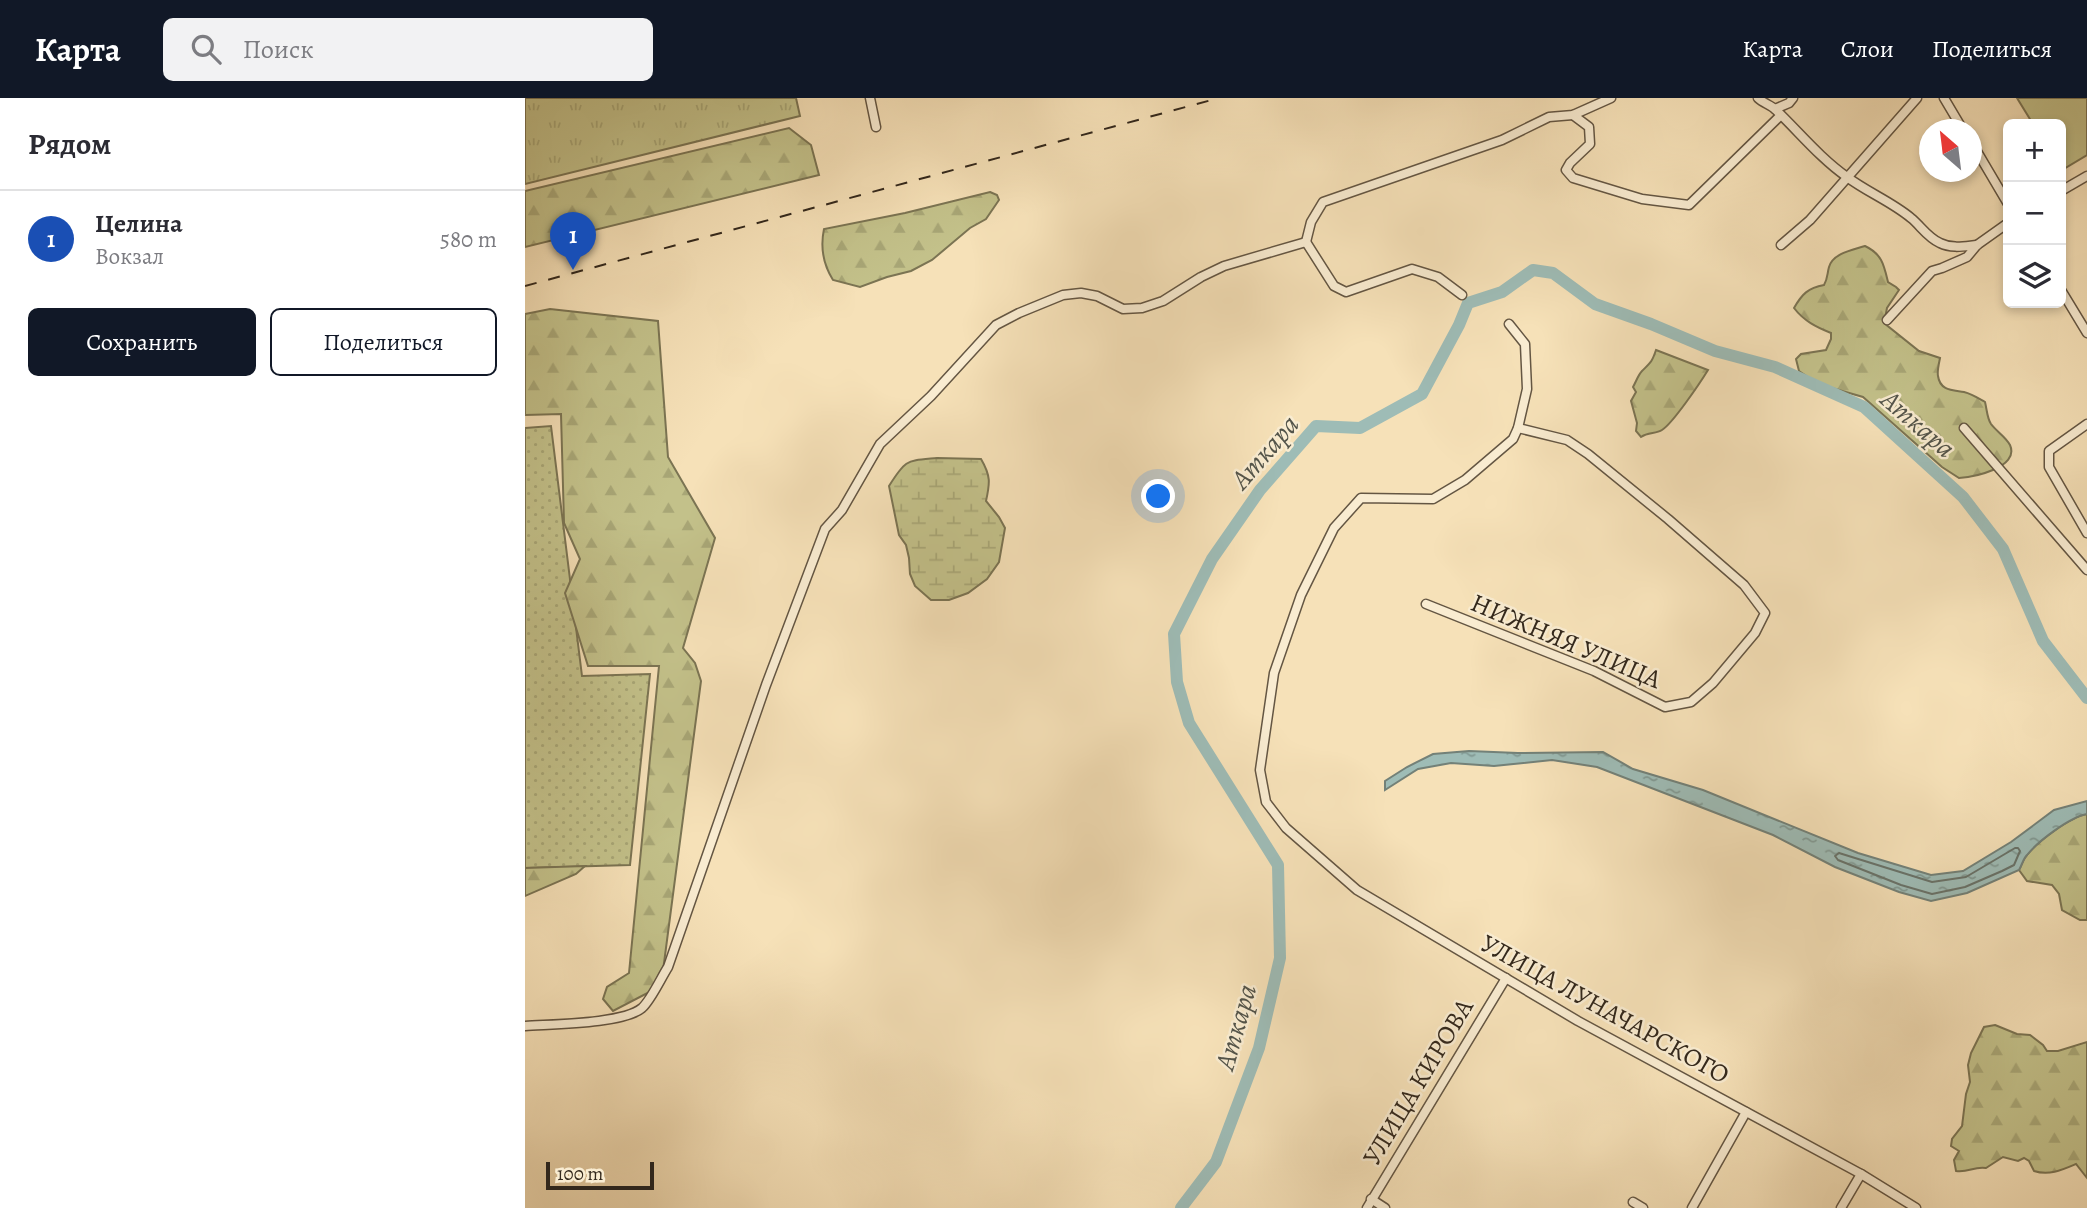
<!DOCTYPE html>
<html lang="ru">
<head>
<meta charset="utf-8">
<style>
  body { margin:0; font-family:Alegreya,serif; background:#f2f2f3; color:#2b2b33 }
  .controls { position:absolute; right:21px; top:21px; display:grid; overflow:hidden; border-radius:10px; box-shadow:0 4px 10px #0003 }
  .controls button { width:63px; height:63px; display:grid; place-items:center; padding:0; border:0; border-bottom:2px solid #e1e1e2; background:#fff; color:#2b2b33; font:35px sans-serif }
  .compass { position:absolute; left:1394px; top:21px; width:63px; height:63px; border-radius:50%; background:#fff; box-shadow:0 4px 10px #0003; rotate:332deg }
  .scale { position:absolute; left:21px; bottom:18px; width:108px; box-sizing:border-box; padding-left:7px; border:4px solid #33281c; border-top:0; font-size:19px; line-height:24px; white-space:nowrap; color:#33281c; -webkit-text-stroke:5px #f9ecd1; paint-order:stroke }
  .you { position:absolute; left:634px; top:399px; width:24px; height:24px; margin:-18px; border:5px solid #fff; border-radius:50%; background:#1a73e8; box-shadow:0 0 0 10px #1a73e833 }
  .badge { display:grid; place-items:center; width:46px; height:46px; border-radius:50%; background:#111827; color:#fff; font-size:23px; font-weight:700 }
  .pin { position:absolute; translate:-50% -58px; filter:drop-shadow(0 2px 4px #0008) }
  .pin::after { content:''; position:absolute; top:37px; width:24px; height:21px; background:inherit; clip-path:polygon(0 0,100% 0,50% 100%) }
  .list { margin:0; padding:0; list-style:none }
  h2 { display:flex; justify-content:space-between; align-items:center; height:91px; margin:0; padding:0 28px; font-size:30px }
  h2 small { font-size:23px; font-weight:400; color:#7c7c81 }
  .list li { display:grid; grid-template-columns:46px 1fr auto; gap:21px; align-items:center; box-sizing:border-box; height:98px; padding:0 28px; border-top:2px solid #e1e1e2 }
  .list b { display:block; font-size:26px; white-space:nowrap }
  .list p { margin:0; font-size:23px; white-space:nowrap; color:#7c7c81 }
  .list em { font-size:23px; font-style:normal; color:#7c7c81 }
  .actions { display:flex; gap:14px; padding:21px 28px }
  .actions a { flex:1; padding:16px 0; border:2px solid #111827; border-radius:10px; text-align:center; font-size:24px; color:#111827 }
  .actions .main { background:#111827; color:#fff }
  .icon { flex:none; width:38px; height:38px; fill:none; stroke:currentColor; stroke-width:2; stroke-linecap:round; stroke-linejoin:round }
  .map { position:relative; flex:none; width:1562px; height:1110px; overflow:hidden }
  header { display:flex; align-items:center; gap:42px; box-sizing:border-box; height:98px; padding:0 35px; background:#111827; color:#fff }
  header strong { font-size:33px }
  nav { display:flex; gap:38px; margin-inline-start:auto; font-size:24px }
  .search { width:490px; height:63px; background:#f2f2f3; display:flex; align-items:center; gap:18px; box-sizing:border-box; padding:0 24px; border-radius:10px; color:#7c7c81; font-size:26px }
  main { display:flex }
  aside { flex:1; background:#fff }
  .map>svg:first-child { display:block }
  .grass { fill:url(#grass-dots); stroke:#7b7453; stroke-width:2 }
  .forest { fill:url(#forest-firs); stroke:#7b7453; stroke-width:2 }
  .wetland { fill:url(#wetland-marsh); stroke:#7b7453; stroke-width:2 }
  .park { fill:url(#park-tufts); stroke:#7b7453; stroke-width:2 }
  .pitch { fill:#c3c18a; stroke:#7b7453; stroke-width:2 }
  .water { fill:url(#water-ripples); stroke:#738178; stroke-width:2 }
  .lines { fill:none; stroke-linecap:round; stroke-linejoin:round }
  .shore { stroke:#687269; stroke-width:2 }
  .river { stroke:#9ebcb6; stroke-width:12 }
  .minor-casing { stroke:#645643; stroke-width:11 }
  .minor { stroke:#f9ecd1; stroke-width:8 }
  .rail { stroke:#33281c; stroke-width:2; stroke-dasharray:12 12; stroke-linecap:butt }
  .labels { text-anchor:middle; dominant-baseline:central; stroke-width:5; stroke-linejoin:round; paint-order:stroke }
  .street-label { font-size:26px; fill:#33281c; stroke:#f9ecd1 }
  .water-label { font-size:28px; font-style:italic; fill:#53544a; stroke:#f9ecd1 }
</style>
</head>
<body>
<header>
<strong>Карта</strong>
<div class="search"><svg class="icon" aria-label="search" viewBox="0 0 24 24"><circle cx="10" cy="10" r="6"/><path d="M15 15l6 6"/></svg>Поиск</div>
<nav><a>Карта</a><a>Слои</a><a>Поделиться</a></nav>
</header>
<main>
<aside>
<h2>Рядом<small></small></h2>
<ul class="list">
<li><span class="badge" style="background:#1a4fb4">1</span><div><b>Целина</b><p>Вокзал</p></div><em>580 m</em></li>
</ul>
<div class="actions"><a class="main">Сохранить</a><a>Поделиться</a></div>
</aside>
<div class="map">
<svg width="1562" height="1110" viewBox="0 0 1562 1110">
  <defs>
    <pattern id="grass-dots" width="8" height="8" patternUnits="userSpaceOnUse" patternTransform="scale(1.75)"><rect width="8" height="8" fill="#c3c18a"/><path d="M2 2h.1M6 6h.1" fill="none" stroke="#a8a676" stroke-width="1.8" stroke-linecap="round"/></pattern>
    <pattern id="forest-firs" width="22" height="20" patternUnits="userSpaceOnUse" patternTransform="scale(1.75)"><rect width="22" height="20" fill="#c3c18a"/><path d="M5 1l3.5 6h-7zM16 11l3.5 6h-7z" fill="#a8a676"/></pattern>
    <pattern id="wetland-marsh" width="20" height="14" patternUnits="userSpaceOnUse" patternTransform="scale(1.75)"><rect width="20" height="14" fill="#c3c18a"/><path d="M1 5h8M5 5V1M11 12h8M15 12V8" fill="none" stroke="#a8a676"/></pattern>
    <pattern id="park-tufts" width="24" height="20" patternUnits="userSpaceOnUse" patternTransform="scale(1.75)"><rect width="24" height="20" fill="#c3c18a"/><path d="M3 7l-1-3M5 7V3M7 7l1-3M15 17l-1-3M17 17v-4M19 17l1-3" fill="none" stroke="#a8a676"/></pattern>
    <pattern id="water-ripples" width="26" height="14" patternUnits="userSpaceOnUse" patternTransform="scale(1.75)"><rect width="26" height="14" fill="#9ebcb6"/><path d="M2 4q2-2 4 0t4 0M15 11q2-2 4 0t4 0" fill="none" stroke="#819993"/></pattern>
  </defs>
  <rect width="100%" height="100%" fill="#f6e1b8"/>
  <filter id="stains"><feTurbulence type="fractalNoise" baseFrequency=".00286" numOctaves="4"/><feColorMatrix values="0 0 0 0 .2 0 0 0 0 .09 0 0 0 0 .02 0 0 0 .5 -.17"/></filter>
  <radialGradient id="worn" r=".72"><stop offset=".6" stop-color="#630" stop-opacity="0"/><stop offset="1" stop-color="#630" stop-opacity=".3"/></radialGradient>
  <!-- grass -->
  <path class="grass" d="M26 328 57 578 125 576 105 767 0 770V330Z"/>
  <!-- forest -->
  <g class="forest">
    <path d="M264 30 286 47 294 77 0 149V93Z"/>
    <path d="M465 94 472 97 474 102 461 121 445 130 407 162 386 173 362 179 335 189 308 182C298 166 295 150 299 131L380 115Z"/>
    <path d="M1340 148C1357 156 1359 167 1363 184L1371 189 1374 192 1362 210 1359 225 1394 253 1415 260C1414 265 1412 273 1413 278 1415 293 1428 292 1439 294 1447 296 1453 300 1460 304 1462 312 1462 320 1466 326 1471 333 1481 339 1485 347 1495 370 1448 379 1434 380L1417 369 1338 299 1293 286 1274 273 1271 261 1276 256 1301 252 1306 241V235C1291 229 1279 223 1269 210 1277 196 1283 190 1299 187 1303 180 1302 176 1304 169 1308 155 1328 152 1340 148Z"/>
    <path d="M25 211 133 223 143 359 190 440 158 550 170 565 176 583 136 888 88 913 78 901 82 889 104 875 134 568H63L40 495 55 461 39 425 36 316 0 317V216Z"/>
    <path d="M1131 252 1183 272C1175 285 1148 325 1137 332 1131 336 1123 334 1116 339L1111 333 1112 325 1106 303 1111 294 1108 289C1111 284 1113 277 1117 273 1126 264 1127 264 1131 252Z"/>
    <path d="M1562 716V822H1555L1537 812 1534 796 1527 787 1502 783 1494 772C1497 767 1498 761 1502 757 1513 743 1545 719 1562 716Z"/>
    <path d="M60 768 51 776 0 798V770Z"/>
    <path d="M1470 927 1492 936 1505 937 1518 947 1522 953H1533L1562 944V1080L1551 1066C1537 1072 1524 1078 1509 1073L1504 1063 1499 1060 1493 1063 1478 1059 1461 1070C1449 1068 1443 1075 1431 1073L1429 1062 1434 1053 1426 1048 1427 1041 1437 1028 1441 996 1445 984 1443 967 1446 955 1459 929Z"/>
  </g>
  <!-- wetland -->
  <path class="wetland" d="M412 360 456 361C466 378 465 385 461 403L474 419 480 430 474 464 462 481 443 495 424 502H406L390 488 385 476 384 460 381 447 374 437 364 388C381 361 381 363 412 360Z"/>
  <!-- park -->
  <path class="park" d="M0 0H271L275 18 0 86Z"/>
  <!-- pitch -->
  <path class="pitch" d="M1492 0H1562V57L1537 72 1536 26H1508Z"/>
  <!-- water -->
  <path class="water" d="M944 653 993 655 1078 654 1108 671 1178 692 1333 755 1406 777 1438 773 1486 744 1529 712 1562 703V716C1545 719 1513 743 1502 757 1498 761 1497 767 1494 772L1442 795 1406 803 1374 794 1310 769 1248 737 1072 669 1027 662 969 668 926 665 893 671 860 692V683L882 669 908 656Z"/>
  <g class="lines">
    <!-- shore -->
    <path class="shore" d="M1490 750H1493L1495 753 1489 767 1477 773 1440 789 1407 796 1376 787 1313 762 1310 758 1314 755 1407 784 1441 779Z"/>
    <!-- river -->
    <path class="river" d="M656 1110 691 1064 734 950 755 860 753 767 664 625 652 584 649 536 687 461 735 392 791 328 835 330 897 296 934 227 943 205 977 194 1008 172 1028 175 1070 206 1126 226 1190 253 1250 269 1339 309 1438 399 1478 451 1518 543 1562 600"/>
    <defs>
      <g id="minor">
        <path d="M345 0 351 29"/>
        <path d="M1233 0C1238 5 1246 7 1251 12 1274 34 1295 60 1322 79 1342 94 1367 104 1386 120 1396 128 1402 139 1415 145 1427 151 1440 148 1452 147"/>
        <path d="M1419 0 1438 32"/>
        <path d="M1250 11 1264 5 1268 0"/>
        <path d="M1048 17 1064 29 1065 46 1045 65 1041 72 1048 80 1117 101 1164 107 1255 18"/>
        <path d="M1447 45 1483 106"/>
        <path d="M1536 93 1562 78"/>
        <path d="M781 144 786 124 798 104 977 42 1024 19 1048 17 1086 0"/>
        <path d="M781 144 809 188 821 194 887 171 913 179 937 197"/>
        <path d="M1256 147 1285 122 1392 0"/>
        <path d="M1536 192 1562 235"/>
        <path d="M1362 222 1407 173 1417 170 1442 159 1452 147 1483 125"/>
        <path d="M984 226 1000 246 1002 291 993 330 988 341 940 382 908 401 836 400 809 430 776 497 749 575 735 672 741 704 761 730 832 792 1053 923 1336 1076 1391 1110"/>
        <path d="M1562 326 1524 353V369L1562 435"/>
        <path d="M1439 330 1562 472"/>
        <path d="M901 506 1069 573 1140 609 1166 604 1188 585 1230 535 1240 515 1219 487 1143 421 1063 356 1042 342 993 330"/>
        <path d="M0 928C27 926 98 926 117 910 126 902 136 880 143 869L241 587 300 431 317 412 355 346 406 298 471 227 494 215 538 197 556 195 572 198 598 211 617 210 638 203 676 179 699 168 781 144"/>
        <path d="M846 1101 860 1110"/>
        <path d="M1108 1104 1118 1110"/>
        <path d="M842 1110 981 880"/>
        <path d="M1167 1110 1221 1014"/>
        <path d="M1316 1110 1336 1076"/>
      </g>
    </defs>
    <!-- minor casing -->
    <use href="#minor" class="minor-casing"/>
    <!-- minor -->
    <use href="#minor" class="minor"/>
    <!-- rail -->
    <path class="rail" d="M0 188 694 0"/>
  </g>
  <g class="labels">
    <!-- street labels -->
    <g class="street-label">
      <text transform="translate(1041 543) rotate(23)">НИЖНЯЯ УЛИЦА</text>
      <text transform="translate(1080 911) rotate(29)">УЛИЦА ЛУНАЧАРСКОГО</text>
      <text transform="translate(893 984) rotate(-59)">УЛИЦА КИРОВА</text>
    </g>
    <!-- water labels -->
    <g class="water-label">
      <text transform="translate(1393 326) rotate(41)">Аткара</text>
      <text transform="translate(740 354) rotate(-49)">Аткара</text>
      <text transform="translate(711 929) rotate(-74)">Аткара</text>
    </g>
  </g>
  <rect width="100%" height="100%" filter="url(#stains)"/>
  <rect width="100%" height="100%" fill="url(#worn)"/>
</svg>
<div class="controls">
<button>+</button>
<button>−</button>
<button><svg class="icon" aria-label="layers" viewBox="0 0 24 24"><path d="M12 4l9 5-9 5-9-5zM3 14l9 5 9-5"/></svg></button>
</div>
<svg class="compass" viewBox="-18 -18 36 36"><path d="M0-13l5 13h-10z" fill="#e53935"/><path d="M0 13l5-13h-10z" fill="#7c7c81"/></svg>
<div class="scale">100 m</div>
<div class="you"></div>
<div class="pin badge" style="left:48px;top:172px;background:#1a4fb4">1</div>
</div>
</main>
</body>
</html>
